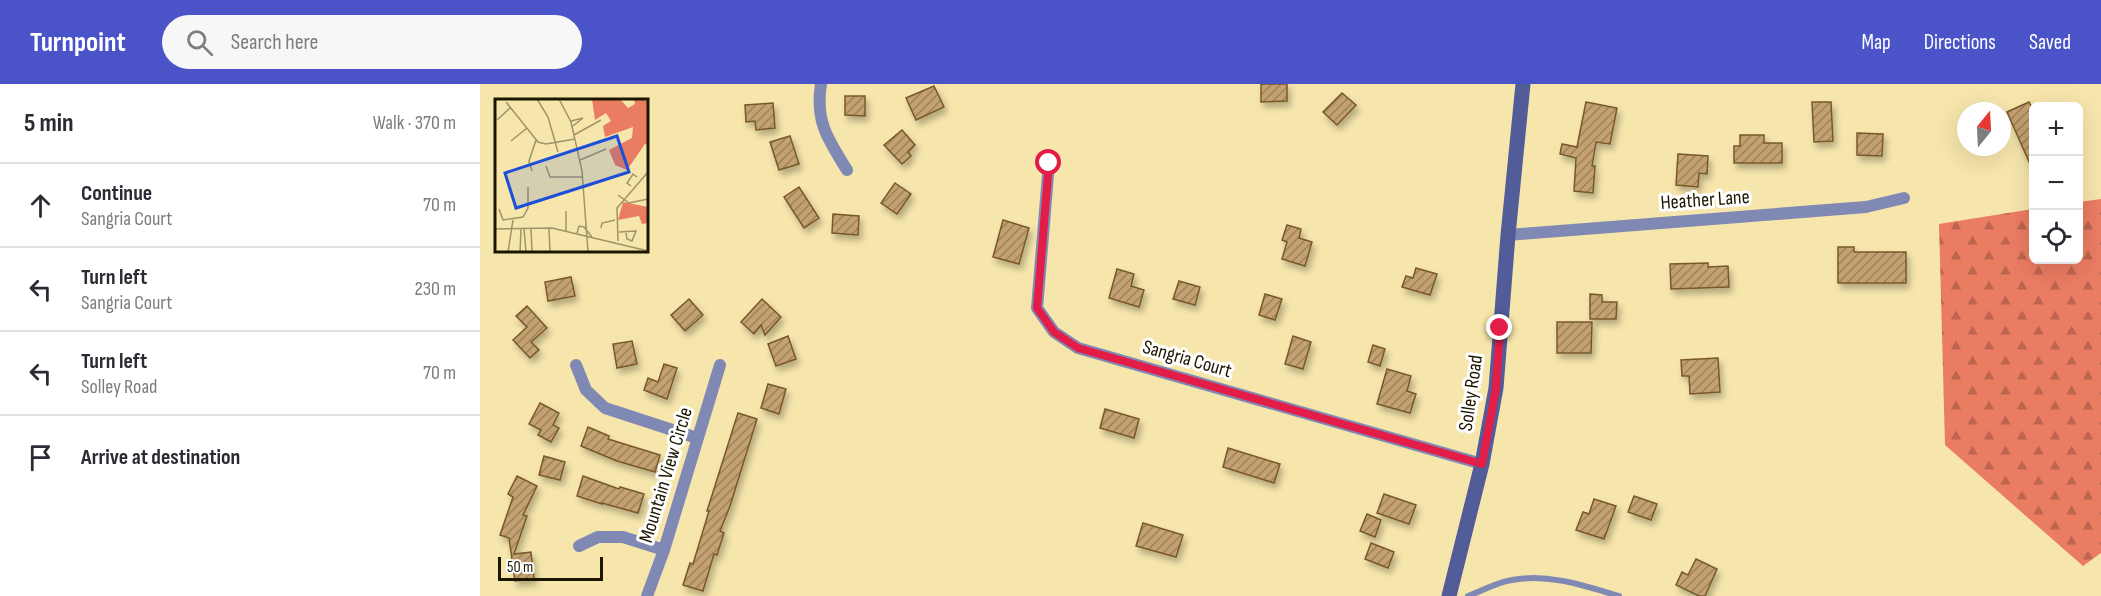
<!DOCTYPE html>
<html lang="en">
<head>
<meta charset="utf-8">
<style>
  body { margin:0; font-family:"Sofia Sans Condensed",sans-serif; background:#f7f7f7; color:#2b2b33 }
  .controls { position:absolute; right:18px; top:18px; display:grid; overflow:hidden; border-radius:9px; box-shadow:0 6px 24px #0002 }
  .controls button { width:54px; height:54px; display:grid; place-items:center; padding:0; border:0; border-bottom:2px solid #e1e1e2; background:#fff; color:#2b2b33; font:30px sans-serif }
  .compass { position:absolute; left:1477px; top:18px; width:54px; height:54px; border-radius:50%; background:#fff; box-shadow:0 6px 24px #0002; rotate:18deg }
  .scale { position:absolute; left:18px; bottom:15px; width:105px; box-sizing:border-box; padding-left:6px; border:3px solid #1c1601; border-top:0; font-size:16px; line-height:21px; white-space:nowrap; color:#1c1601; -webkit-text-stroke:4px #fff; paint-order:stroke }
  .stop { position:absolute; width:18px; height:18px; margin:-14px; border:4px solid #e11d48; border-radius:50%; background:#fff }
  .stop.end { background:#e11d48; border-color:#fff; box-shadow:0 2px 6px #0008 }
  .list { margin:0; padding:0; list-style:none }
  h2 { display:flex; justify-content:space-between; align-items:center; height:78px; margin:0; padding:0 24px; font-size:26px }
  h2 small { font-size:20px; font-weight:400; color:#7c7c81 }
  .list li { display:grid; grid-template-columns:39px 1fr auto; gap:18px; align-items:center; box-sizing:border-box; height:84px; padding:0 24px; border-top:2px solid #e1e1e2 }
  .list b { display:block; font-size:22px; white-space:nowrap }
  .list p { margin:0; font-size:20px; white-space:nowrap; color:#7c7c81 }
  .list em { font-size:20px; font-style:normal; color:#7c7c81 }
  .icon { flex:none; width:33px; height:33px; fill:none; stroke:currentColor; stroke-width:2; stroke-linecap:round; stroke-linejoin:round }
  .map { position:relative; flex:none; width:1621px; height:512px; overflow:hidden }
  header { display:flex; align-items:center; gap:36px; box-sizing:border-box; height:84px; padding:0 30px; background:#4a53c8; color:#fff }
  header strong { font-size:28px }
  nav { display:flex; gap:33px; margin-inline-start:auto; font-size:21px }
  .search { width:420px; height:54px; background:#f7f7f7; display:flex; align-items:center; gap:15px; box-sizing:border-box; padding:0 21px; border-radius:33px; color:#7c7c81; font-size:22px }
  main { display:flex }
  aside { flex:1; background:#fff }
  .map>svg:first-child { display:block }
  .forest { fill:url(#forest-firs) }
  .building { fill:url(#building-hatch); stroke:#785829; stroke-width:1.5; filter:url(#shadow) }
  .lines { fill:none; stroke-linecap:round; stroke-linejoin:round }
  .lane { stroke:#8089b3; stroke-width:6 }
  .street { stroke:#8089b3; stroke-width:12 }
  .secondary { stroke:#515c98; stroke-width:15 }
  .route { stroke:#e11d48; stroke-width:8 }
  .labels { text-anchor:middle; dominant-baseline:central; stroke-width:6; stroke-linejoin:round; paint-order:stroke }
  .street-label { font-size:20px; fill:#1c1601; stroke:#fff }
  .inset-road { fill:none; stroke:#9f9368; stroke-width:1.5 }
  .view { fill:#1d4ed8; fill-opacity:0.15; stroke:#1d4ed8; stroke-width:3 }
  .inset-edge { fill:none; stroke:#1c1601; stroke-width:3 }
</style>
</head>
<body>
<header>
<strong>Turnpoint</strong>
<div class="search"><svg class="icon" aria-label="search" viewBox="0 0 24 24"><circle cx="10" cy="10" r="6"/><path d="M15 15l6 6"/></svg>Search here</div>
<nav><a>Map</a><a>Directions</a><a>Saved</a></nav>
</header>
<main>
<aside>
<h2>5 min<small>Walk · 370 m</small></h2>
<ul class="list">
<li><svg class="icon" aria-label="ahead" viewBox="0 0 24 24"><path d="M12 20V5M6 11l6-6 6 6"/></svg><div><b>Continue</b><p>Sangria Court</p></div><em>70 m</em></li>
<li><svg class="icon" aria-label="left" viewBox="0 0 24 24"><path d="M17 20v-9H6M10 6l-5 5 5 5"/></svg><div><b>Turn left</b><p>Sangria Court</p></div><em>230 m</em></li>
<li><svg class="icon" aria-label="left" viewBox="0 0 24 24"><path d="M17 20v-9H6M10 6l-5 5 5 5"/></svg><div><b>Turn left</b><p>Solley Road</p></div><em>70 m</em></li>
<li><svg class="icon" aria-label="arrive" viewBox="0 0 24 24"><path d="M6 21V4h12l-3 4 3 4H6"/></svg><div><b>Arrive at destination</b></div></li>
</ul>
</aside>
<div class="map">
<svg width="1621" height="512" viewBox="0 0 1621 512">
  <defs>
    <pattern id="forest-firs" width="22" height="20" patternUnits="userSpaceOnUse" patternTransform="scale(1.5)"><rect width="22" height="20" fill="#ea7c62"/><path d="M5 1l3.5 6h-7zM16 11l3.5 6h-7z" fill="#bd654e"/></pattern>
    <pattern id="building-hatch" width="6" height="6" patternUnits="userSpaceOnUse" patternTransform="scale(1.5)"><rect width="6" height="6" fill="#c4a170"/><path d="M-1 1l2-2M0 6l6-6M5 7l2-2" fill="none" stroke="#9e825a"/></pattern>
    <filter id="shadow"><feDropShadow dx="3" dy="5" stdDeviation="3" flood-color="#0004"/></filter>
  </defs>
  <rect width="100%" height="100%" fill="#f6e6ac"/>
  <!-- forest -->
  <path class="forest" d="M1621 115V469L1603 482 1465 361 1459 140 1553 125 1554 176H1598L1599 118Z"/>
  <!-- building -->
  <g class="building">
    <path d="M781 0H807V17L781 18Z"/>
    <path d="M454 2 464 23 436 36 426 14Z"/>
    <path d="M862 9 876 21 857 41 843 28Z"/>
    <path d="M365 12H385V32L365 31Z"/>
    <path d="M1106 18 1137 24 1130 60 1116 58 1112 82H1115L1113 109 1094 107 1096 74 1080 70 1082 60 1097 63Z"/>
    <path d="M1332 18H1351L1353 57 1334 58Z"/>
    <path d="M1549 18 1554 27V89L1527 28Z"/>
    <path d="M293 19 295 44 276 46 275 37 266 38 265 21Z"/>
    <path d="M422 46 435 61 428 68 431 72 422 80 404 61Z"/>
    <path d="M1377 49 1403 50 1402 72 1377 71Z"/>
    <path d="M1260 51H1284V59H1302V79H1254V62H1260Z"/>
    <path d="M310 52 319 80 299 86 290 58Z"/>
    <path d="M1198 70 1228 72 1227 90 1219 89 1218 103 1196 101Z"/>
    <path d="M415 99 431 110 417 130 401 119Z"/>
    <path d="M319 103 339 134 324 144 304 113Z"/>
    <path d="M353 130 379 132 378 151 352 149Z"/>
    <path d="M523 136 549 144 539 180 513 173Z"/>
    <path d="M807 141 821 145 819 154 832 158 825 182 802 175 807 158 802 156Z"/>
    <path d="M1358 163H1374V168H1426V199H1358Z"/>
    <path d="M1228 179V183L1248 182 1249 203 1191 205 1190 180Z"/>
    <path d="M936 184 957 190 950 211 922 203 926 192 933 194Z"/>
    <path d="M637 185 654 190 651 202 664 206 659 223 629 214Z"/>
    <path d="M91 193 95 212 68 217 65 198Z"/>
    <path d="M699 197 720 203 715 221 693 215Z"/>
    <path d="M785 210 802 215 795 236 779 231Z"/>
    <path d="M1110 210 1122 211V218H1137L1136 235H1110Z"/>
    <path d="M209 215 223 231 205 247 191 231Z"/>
    <path d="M282 215 301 233 285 251 281 241 274 250 261 238Z"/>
    <path d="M47 222 67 244 51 258 59 266 50 274 33 256 47 243 36 232Z"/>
    <path d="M1077 238H1112L1111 269H1077Z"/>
    <path d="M308 252 316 275 296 282 288 260Z"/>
    <path d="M813 252 831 258 823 285 805 280Z"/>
    <path d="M152 257 157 280 137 284 133 260Z"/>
    <path d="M893 261 905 265 900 282 888 278Z"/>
    <path d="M1238 274 1240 308 1210 310 1209 292H1202L1201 276Z"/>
    <path d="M184 280 197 284 187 315 164 306 168 294 178 298Z"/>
    <path d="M907 285 931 292 927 307 936 310 930 329 897 320Z"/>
    <path d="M288 300 306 305 299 330 281 324Z"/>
    <path d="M60 319 79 329 73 341 79 344 71 358 58 351 61 346 49 340Z"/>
    <path d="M625 325 659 335 654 354 620 344Z"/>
    <path d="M258 329 277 335 250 422 240 447 244 449 237 471 234 470 223 507 203 501 210 479 213 480 229 427H227Z"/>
    <path d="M108 343 129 352 128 355 180 371 175 388 137 377 101 362Z"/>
    <path d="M748 364 800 380 794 399 743 383Z"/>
    <path d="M64 372 85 378 80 396 59 391Z"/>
    <path d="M37 392 57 402 43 431 47 432 34 470 51 468 54 495 35 497 29 454 20 451 33 413 28 410Z"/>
    <path d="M103 392 139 405 140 403 164 410 158 429 122 419V420L97 412Z"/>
    <path d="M904 410 936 421 929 440 897 429Z"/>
    <path d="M1154 412 1177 420 1171 436 1148 428Z"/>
    <path d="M1114 415 1136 422 1124 455 1096 446 1103 428 1109 430Z"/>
    <path d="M887 430 901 436 895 453 880 447Z"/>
    <path d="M663 439 703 451 696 473 656 462Z"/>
    <path d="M891 459 914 468 908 484 885 475Z"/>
    <path d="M1216 475 1237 485 1225 512H1219L1196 501 1202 488 1208 491Z"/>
  </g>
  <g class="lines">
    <!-- lane -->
    <path class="lane" d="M988 512C1002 507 1017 498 1032 496 1068 489 1105 502 1139 512"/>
    <!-- street -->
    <g class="street">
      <path d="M341 0C335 38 348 55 367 86"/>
      <path d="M569 79 557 224 574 248 598 264 1002 380"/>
      <path d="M1028 151 1386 123 1424 114"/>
      <path d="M96 281 106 306 125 324 217 354"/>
      <path d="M99 462 118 453H143L184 466"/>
      <path d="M167 512 184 466 240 281"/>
    </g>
    <!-- secondary -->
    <path class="secondary" d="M969 512 1002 380 1016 304 1028 151 1043 0"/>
  </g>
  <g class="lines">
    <!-- route -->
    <path class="route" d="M569 79 557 224 574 248 598 264 1002 380 1016 304 1020 244"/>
  </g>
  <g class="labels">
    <!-- street labels -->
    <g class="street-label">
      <text transform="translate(1225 116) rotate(-4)">Heather Lane</text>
      <text transform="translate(707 275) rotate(16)">Sangria Court</text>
      <text transform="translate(991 309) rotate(-82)">Solley Road</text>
      <text transform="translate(186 391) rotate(-73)">Mountain View Circle</text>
    </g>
  </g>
  <!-- overview -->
  <g transform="translate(15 15)">
    <rect width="153" height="153" fill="#f6e6ac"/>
    <path d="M97 0H125L133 9 140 5 139 0H153V46L150 45 132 71 120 66 114 51 137 39 138 28 110 38 108 27 116 22 111 14 100 21ZM128 103 153 108V124L147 125 144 117 123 121Z" fill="#ea7c62"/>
    <path class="inset-road" d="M42 0 53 18 63 53M64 0 76 23 87 72 93 153M11 3 43 43 51 45 80 40M2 21 16 8M76 22 88 19 78 27M79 36 106 21M16 42 32 29M85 61 111 50M51 67 55 78H88M37 72 34 62 41 41M136 87 132 84 138 75 142 78M89 88 107 82M123 96 134 104 153 100M4 110 8 121 28 118 33 109V88M71 112V133M36 129 37 153M54 129 55 153M106 129 107 124 120 121M0 130 57 129 153 152M29 130 31 153M124 133 141 132 137 142 132 140 131 134M82 134 84 127 89 128 97 138M123 142 122 109 153 73M13 153 18 121M25 153 26 130"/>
    <path class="view" d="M122 37 134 73 21 109 10 74Z"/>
    <rect width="153" height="153" class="inset-edge"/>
  </g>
</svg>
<div class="controls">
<button>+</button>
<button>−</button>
<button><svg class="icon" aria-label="locate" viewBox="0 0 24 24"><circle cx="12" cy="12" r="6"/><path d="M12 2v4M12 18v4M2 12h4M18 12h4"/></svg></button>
</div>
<svg class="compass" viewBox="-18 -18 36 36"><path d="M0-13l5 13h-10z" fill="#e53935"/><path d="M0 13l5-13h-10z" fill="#7c7c81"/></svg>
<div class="scale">50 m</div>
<div class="stop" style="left:569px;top:79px"></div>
<div class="stop end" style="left:1020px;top:244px"></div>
</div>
</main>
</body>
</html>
